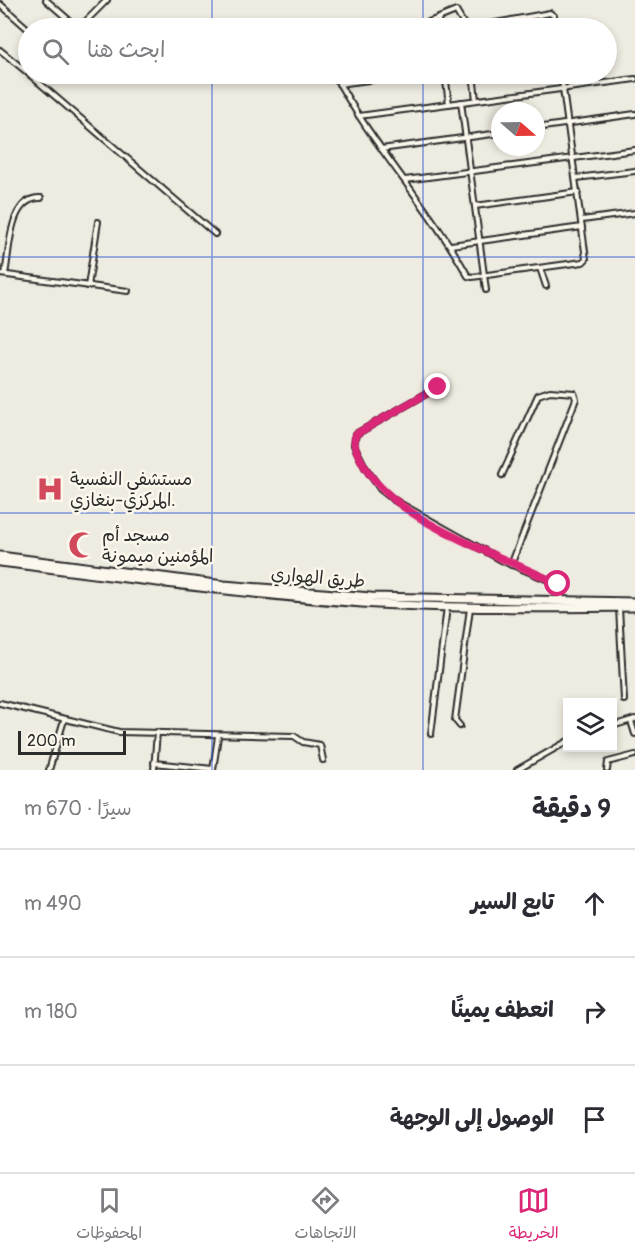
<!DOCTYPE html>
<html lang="ar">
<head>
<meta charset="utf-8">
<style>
  body { margin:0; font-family:Pangolin,"Playpen Sans Arabic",sans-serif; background:#f7f7f7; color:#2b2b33; direction:rtl }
  .controls { position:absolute; right:18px; bottom:18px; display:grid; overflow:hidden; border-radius:0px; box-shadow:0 3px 9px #0003 }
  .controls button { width:54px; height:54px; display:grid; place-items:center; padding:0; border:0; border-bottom:2px solid #e1e1e2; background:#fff; color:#2b2b33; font:30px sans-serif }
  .compass { position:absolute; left:491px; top:102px; width:54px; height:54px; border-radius:50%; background:#fff; box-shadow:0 3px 9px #0003; rotate:110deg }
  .scale { position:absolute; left:18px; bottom:15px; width:108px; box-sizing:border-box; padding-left:6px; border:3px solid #2b2b2b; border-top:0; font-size:16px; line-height:21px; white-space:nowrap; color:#2b2b2b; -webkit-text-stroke:4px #fbf7ec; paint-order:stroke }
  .stop { position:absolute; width:18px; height:18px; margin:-14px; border:4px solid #db2777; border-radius:50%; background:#fff }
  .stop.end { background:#db2777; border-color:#fff; box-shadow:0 2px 6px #0008 }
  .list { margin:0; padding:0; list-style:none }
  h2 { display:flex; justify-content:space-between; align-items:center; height:78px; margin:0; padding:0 24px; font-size:26px }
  h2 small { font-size:20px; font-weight:400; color:#7c7c81 }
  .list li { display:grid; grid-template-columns:39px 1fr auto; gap:18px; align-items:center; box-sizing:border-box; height:108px; padding:0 24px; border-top:2px solid #e1e1e2 }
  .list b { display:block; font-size:22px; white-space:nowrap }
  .list em { font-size:20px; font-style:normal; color:#7c7c81 }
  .icon { flex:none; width:33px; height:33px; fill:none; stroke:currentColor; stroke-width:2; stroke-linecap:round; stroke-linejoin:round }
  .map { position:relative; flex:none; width:635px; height:770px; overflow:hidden; direction:ltr }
  .search { position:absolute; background:#fff; box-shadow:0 3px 9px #0003; left:18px; right:18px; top:18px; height:66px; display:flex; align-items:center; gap:15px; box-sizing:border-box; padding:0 21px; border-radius:33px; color:#7c7c81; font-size:22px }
  .sheet { height:402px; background:#fff }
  nav { display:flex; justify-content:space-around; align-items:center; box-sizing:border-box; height:84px; border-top:2px solid #e1e1e2; background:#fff; font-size:16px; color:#7c7c81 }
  nav a { display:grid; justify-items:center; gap:3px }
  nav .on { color:#db2777 }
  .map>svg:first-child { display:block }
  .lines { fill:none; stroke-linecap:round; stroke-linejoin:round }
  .minor-casing { stroke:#2b2b2b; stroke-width:8 }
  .trunk-casing { stroke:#2b2b2b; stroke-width:11 }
  .minor { stroke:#fbf7ec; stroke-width:4 }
  .trunk { stroke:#fbf7ec; stroke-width:7 }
  .route { stroke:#db2777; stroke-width:8 }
  .grid { fill:none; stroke:#1d4ed8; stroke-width:1.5; stroke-opacity:0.55 }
  .labels { text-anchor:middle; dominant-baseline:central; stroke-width:5; stroke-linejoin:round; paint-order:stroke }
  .poi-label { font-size:18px; fill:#2b2b2b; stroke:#fbf7ec; text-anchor:start }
  .street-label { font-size:18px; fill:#2b2b2b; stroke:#fbf7ec }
</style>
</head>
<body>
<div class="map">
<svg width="635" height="770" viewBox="0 0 635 770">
  <rect width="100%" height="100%" fill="#eeebe0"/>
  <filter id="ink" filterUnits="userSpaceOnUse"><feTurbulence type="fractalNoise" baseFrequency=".0167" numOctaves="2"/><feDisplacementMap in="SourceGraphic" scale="12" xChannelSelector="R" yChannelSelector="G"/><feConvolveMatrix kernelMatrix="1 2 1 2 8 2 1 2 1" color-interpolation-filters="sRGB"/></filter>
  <g filter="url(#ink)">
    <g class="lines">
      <defs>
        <g id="minor">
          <path d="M46 0 78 28"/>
          <path d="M0 4 28 29"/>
          <path d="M438 19 439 28"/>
          <path d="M79 28 107 0"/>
          <path d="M414 28 456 11 466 28"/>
          <path d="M467 28 550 13 554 16 555 28"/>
          <path d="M0 50 28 73"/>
          <path d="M29 74 215 234"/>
          <path d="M334 74C372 145 428 205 468 276L472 277 583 262 586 259 561 74"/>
          <path d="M445 74 449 104"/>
          <path d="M473 74 476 100"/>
          <path d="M339 84 413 74"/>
          <path d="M461 102 486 290"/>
          <path d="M359 116 635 79"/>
          <path d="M536 128 635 114"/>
          <path d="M381 149 500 133"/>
          <path d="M576 178 635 171"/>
          <path d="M405 180 635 150"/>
          <path d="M475 206 578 192"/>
          <path d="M582 220 635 213"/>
          <path d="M451 245 582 227"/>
          <path d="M540 268 546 286"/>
          <path d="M0 274 128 291"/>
          <path d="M5 274C10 251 8 197 41 198"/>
          <path d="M88 286 98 222"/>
          <path d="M438 387 356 434 354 445 365 467 380 489 394 500 503 561 558 584 562 589 561 600"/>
          <path d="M502 475 538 395 550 391 574 393 576 399 511 565"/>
          <path d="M619 608 624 700"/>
          <path d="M0 703 119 732 294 736 303 742 320 745 323 760"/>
          <path d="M631 721 635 734"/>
          <path d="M460 726 455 720 470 608"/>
          <path d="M612 726 635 719"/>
          <path d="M431 734 447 607"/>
          <path d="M154 763 213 769"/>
          <path d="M49 770 64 720"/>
          <path d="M154 770 157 732"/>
          <path d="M213 770 218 736"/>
          <path d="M517 770 568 741"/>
          <path d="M607 770 608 762 635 755"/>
        </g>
        <g id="trunk">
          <path d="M0 556 224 585 371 597 635 602"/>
          <path d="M0 562C120 577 241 594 362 603 453 609 544 608 635 607"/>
        </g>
      </defs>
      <!-- minor casing -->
      <use href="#minor" class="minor-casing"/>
      <!-- trunk casing -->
      <use href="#trunk" class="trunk-casing"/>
      <!-- minor -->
      <use href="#minor" class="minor"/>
      <!-- trunk -->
      <use href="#trunk" class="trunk"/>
    </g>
  </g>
  <g class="lines" filter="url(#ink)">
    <!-- route -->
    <path class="route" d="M438 387 356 434C352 444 357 452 361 460 391 522 500 554 558 584"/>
  </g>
  <!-- grid -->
  <path class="grid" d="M212 0V28M423 0V28M212 74V770M423 74V770M0 257H635M0 513H635"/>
  <!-- icons -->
  <defs>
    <symbol id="hospital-bare" viewBox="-9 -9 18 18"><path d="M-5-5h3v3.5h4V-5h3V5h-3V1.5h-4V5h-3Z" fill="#d1495b" stroke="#fbf7ec" stroke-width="2.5" paint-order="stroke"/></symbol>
    <symbol id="mosque-bare" viewBox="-9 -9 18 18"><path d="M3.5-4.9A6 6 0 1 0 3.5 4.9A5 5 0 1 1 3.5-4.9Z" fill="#d1495b" stroke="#fbf7ec" stroke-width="2.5" paint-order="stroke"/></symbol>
  </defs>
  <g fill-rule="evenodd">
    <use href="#hospital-bare" x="31" y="470" width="38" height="38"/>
    <use href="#mosque-bare" x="63" y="526" width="38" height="38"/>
  </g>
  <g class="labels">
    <!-- poi labels -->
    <g class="poi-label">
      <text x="70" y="479">مستشفي النفسية<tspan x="70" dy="21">المركزي-بنغازي.</tspan></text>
      <text x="102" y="535">مسجد أم<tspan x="102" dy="21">المؤمنين ميمونة</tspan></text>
    </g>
    <!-- street labels -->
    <g class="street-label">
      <text transform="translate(318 578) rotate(5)">طريق الهواري</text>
    </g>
  </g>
</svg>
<div class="controls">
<button><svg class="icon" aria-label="layers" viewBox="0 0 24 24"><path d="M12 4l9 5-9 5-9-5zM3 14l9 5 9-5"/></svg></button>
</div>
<svg class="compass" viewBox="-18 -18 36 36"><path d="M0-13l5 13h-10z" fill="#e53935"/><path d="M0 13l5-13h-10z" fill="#7c7c81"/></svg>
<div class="scale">200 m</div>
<div class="stop" style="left:558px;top:584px"></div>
<div class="stop end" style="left:438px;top:387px"></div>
<div class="search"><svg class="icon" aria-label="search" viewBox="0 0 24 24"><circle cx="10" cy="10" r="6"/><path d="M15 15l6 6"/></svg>ابحث هنا</div>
</div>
<section class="sheet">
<h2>9 دقيقة<small>سيرًا · 670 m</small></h2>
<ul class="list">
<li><svg class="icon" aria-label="ahead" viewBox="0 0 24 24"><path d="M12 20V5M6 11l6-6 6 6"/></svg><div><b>تابع السير</b></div><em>490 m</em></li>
<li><svg class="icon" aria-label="right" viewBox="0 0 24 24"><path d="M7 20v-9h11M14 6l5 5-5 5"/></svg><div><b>انعطف يمينًا</b></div><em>180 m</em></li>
<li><svg class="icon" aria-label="arrive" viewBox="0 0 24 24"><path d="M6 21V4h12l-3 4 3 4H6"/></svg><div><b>الوصول إلى الوجهة</b></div></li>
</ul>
</section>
<nav>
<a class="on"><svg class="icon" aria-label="map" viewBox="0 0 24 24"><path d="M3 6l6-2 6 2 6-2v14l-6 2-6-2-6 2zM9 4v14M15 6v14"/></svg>الخريطة</a>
<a><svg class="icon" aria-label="directions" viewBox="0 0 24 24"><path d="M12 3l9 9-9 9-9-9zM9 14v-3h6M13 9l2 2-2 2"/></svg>الاتجاهات</a>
<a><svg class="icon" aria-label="saved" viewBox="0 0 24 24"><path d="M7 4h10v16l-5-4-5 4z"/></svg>المحفوظات</a>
</nav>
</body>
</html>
